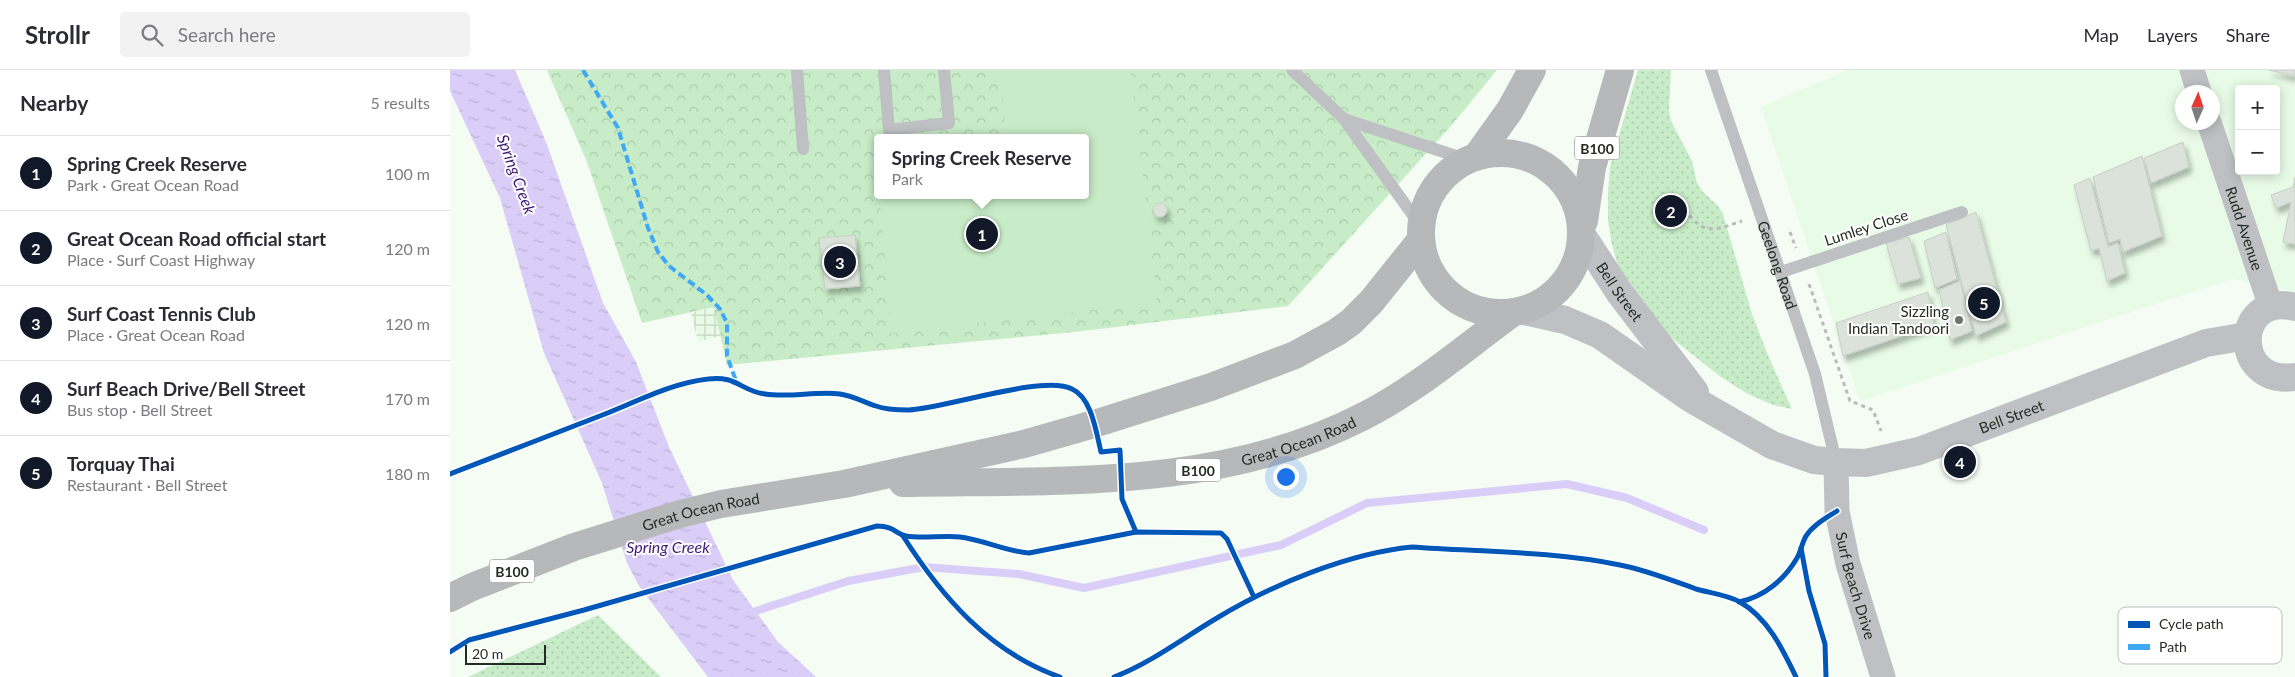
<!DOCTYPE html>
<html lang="en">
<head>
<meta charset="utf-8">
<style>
  body { margin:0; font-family:Lato,sans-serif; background:#f2f2f3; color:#2b2b33 }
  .controls { position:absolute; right:15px; top:15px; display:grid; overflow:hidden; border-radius:5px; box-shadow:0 2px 12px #0003 }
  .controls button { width:45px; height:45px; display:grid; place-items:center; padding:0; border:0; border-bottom:1px solid #e1e1e2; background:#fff; color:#2b2b33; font:25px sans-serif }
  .compass { position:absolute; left:1725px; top:15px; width:45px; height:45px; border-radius:50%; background:#fff; box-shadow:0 2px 12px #0003; rotate:3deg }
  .scale { position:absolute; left:15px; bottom:12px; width:81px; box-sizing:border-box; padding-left:5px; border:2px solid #232c23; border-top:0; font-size:14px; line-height:18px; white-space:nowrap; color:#232c23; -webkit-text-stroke:4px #fff; paint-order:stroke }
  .you { position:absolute; left:835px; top:406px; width:18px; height:18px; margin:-12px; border:4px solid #fff; border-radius:50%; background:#1a73e8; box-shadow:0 0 0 8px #1a73e833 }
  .badge { display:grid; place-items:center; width:32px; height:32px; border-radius:50%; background:#111827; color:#fff; font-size:16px; font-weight:700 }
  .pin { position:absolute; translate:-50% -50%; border:2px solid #fff; box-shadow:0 1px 5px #0006 }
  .popup { position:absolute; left:424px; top:64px; width:215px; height:65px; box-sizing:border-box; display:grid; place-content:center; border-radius:5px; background:#fff; filter:drop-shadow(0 1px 4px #0005); font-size:16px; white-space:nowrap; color:#7c7c81 }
  .popup b { font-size:19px; color:#2b2b33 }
  .popup::after { content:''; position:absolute; left:50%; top:100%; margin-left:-10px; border:10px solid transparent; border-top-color:#fff }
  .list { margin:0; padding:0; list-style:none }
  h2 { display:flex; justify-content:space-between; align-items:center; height:65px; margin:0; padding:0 20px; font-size:21px }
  h2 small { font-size:16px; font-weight:400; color:#7c7c81 }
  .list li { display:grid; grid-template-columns:32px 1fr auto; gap:15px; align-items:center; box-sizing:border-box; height:75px; padding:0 20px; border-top:1px solid #e1e1e2 }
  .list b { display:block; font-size:19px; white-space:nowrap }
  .list p { margin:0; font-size:16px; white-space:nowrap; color:#7c7c81 }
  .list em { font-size:16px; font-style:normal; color:#7c7c81 }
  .icon { flex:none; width:28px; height:28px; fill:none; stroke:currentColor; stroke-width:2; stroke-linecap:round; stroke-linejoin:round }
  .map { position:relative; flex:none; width:1845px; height:607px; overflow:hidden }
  header { display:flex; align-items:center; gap:30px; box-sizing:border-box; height:70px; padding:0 25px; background:#fff; border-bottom:1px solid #e1e1e2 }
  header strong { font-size:24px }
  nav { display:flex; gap:28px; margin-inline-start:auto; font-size:18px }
  .search { width:350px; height:45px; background:#f2f2f3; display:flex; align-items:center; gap:12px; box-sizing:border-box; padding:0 18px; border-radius:5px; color:#7c7c81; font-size:19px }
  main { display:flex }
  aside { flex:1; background:#fff }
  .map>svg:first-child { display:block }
  .built { fill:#e7fbe6; fill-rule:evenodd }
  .industrial { fill:url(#industrial-grid) }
  .grass { fill:url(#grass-dots) }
  .forest { fill:url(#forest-crowns); fill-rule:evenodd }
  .garden { fill:#c8ecc7 }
  .water { fill:url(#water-ripples) }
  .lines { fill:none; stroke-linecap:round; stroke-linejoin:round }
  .stream { stroke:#dacef9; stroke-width:8 }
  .building { fill:#dae2da; stroke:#c7cfc7; filter:url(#shadow) }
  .path { stroke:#b8bbba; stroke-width:3; stroke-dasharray:4 4; stroke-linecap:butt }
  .service { stroke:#bfc0c3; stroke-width:12 }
  .minor { stroke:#bfc0c3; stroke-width:25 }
  .tertiary { stroke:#bfc0c3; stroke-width:28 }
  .primary { stroke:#b7b8b9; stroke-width:28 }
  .quiet { stroke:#3fa9f5; stroke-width:4; stroke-dasharray:8 4; stroke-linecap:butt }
  .cycleway-casing { stroke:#fff; stroke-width:8 }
  .cycleway { stroke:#0057b8; stroke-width:5 }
  .poi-dot { fill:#6c756c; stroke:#fff; stroke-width:2 }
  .labels { text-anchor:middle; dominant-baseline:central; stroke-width:4; stroke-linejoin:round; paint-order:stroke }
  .shield { fill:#fff; stroke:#656b65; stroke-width:1 }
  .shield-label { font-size:14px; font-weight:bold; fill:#232c23 }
  .street-label { font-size:15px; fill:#232c23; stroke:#fff }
  .poi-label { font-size:15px; fill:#232c23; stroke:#fff; text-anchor:end }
  .water-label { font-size:16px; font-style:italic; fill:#411873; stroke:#fff }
  .key { fill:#fff; stroke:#bdc0bd; stroke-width:1 }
  .key-label { font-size:14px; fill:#232c23 }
</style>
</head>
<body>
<header>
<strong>Strollr</strong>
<div class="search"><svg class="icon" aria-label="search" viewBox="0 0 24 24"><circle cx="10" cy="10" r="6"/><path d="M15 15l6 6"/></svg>Search here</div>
<nav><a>Map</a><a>Layers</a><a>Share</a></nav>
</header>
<main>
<aside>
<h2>Nearby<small>5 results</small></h2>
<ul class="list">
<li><span class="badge">1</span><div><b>Spring Creek Reserve</b><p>Park · Great Ocean Road</p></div><em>100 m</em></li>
<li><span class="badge">2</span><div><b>Great Ocean Road official start</b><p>Place · Surf Coast Highway</p></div><em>120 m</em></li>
<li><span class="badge">3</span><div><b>Surf Coast Tennis Club</b><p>Place · Great Ocean Road</p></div><em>120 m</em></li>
<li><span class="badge">4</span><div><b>Surf Beach Drive/Bell Street</b><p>Bus stop · Bell Street</p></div><em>170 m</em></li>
<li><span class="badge">5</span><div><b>Torquay Thai</b><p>Restaurant · Bell Street</p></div><em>180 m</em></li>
</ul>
</aside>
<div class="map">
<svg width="1845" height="607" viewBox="0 0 1845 607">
  <defs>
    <pattern id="industrial-grid" width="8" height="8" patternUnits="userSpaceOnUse" patternTransform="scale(1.25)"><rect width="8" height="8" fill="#e7fbe6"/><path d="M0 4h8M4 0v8" fill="none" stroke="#c6d7c5"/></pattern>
    <pattern id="grass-dots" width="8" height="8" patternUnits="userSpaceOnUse" patternTransform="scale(1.25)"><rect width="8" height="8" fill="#c8ecc7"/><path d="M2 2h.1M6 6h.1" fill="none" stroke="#accbab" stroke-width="1.8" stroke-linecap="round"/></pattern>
    <pattern id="forest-crowns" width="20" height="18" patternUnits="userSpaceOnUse" patternTransform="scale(1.25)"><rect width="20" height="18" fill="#c8ecc7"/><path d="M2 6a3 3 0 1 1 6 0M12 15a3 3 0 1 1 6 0" fill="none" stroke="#accbab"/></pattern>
    <pattern id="water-ripples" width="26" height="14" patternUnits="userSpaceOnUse" patternTransform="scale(1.25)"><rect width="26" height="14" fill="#dacef9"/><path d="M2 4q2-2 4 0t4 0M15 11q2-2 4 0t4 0" fill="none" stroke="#bbb1d5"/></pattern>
    <filter id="shadow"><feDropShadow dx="3" dy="5.5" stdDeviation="2.5" flood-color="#0004"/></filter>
  </defs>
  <rect width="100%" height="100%" fill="#f4fcf4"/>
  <!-- built -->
  <path class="built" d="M1398 0H1845V222L1782 209 1410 331 1311 37ZM1789 19H1826V101H1789ZM1732 22H1762V52H1732Z"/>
  <!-- industrial -->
  <path class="industrial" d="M264 237 271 266 248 272 241 243Z"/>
  <!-- grass -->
  <g class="grass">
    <path d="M1188 0H1221L1219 39 1221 51 1242 91 1247 113 1253 122 1268 136 1273 144 1302 244 1317 283 1342 339 1323 335 1296 323 1271 307 1224 270 1203 250 1168 196 1162 175 1158 151V124L1160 97Z"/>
    <path d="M148 545 211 607H18Z"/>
  </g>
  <!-- forest -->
  <path class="forest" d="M97 0H1047L1001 56 838 236 624 262 277 295 264 237 192 253 137 92ZM428 68H636V125H428Z"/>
  <!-- garden -->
  <path class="garden" d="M550 0H681L707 233 442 263 429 125H636V68H556Z"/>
  <!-- water -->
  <path class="water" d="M0 0H65L96 72 153 233 186 292 219 377 283 510 328 572 366 607H258L189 516 177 493 152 413 94 283 50 128 0 21Z"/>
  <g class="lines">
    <!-- stream -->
    <path class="stream" d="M306 541 398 511 474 497 569 504 634 518 831 475 917 433 1117 414 1177 428 1254 460"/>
  </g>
  <!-- building -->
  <g class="building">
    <path d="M1819 0H1845V6Z"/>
    <path d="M1733 72 1739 97 1701 113 1694 88Z"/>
    <path d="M1692 86 1712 166 1673 182 1670 169 1659 173 1643 107Z"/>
    <path d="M1845 107V174L1833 172 1841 132 1826 138 1821 125 1843 117Z"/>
    <path d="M1640 108 1658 177 1668 173 1675 203 1657 211 1649 178 1641 181 1624 115Z"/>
    <circle cx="710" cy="140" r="7"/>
    <path d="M1526 142 1556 252 1526 266 1496 155Z"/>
    <path d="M1496 162 1507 209 1485 218 1474 171Z"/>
    <path d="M405 165 410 216 375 219 369 168Z"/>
    <path d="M1459 167 1471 208 1448 214 1436 173Z"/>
    <path d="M1510 211 1522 261 1500 270 1489 220Z"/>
    <path d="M1478 222 1484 255 1393 286 1386 253Z"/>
  </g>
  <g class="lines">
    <!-- path -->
    <g class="path">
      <path d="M1214 147 1215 139 1225 132C1232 136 1237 143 1243 149 1257 166 1273 157 1292 151"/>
      <path d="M1340 162 1346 178"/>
      <path d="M1359 214 1400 331 1423 340 1431 361"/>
    </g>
    <!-- service -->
    <g class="service">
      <path d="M347 0 353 79"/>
      <path d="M434 0 439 60 499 53 494 0"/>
      <path d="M842 0 894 49 970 155"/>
      <path id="s1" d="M1261 0 1365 304 1386 392"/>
      <path d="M894 49 1018 90"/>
      <path d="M1331 202 1512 142"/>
    </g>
    <!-- minor -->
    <g class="minor">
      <path d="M1742 0 1749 22"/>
      <path id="s2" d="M1759 52 1821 237"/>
      <path id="s3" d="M1386 392 1387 441 1398 494 1433 607"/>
    </g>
    <!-- tertiary -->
    <g class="tertiary">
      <path id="s4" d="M1132 165 1169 222 1245 322"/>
      <path d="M1845 237C1784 221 1780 316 1845 307"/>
      <path id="s5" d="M1074 241 1115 250 1150 265 1240 328 1322 375 1364 390 1386 392 1416 393 1469 381 1756 273 1797 266"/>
    </g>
    <!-- primary -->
    <g class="primary">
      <circle cx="1051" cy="163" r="80"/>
      <path d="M1027 86 1060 40 1082 0"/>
      <path d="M1134 151 1142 97 1170 0"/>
      <path id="s6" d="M453 413C608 410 769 420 912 347 966 320 1013 279 1061 244"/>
      <path id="s7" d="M0 528 22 517 124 477 230 444 271 434 394 414 574 374 644 354 761 317 845 285 887 262 901 252 921 232 970 171"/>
    </g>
    <!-- quiet -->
    <path class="quiet" d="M133 0 168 58 198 158 208 182 219 196 257 225 270 239 277 253V286L286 311"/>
    <defs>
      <g id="cycleway">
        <path d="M0 404C52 384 103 364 155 344 188 331 222 313 258 309 286 305 291 321 315 324 340 328 365 321 390 324 403 326 414 332 426 336 436 340 448 340 459 340 497 338 594 304 622 319 642 328 646 362 651 382L670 380 672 429 686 462"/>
        <path d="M453 466C492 527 539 582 610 607"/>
        <path d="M1351 478 1359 521 1375 574 1376 607"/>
        <path d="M1289 532C1314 527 1335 509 1347 488 1351 481 1352 473 1356 466 1363 455 1376 448 1387 441"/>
        <path d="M0 582 19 570 134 540 427 456C445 456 445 464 456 466 473 469 492 465 510 467 534 470 555 481 579 483L686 462 771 463 777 469 804 527"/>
        <path d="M664 607C701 593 733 568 767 548 821 515 899 483 962 477 1031 482 1102 481 1170 495 1196 500 1221 510 1246 519 1260 523 1278 525 1290 532 1318 548 1333 580 1346 607"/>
      </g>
    </defs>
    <!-- cycleway casing -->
    <use href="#cycleway" class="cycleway-casing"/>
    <!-- cycleway -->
    <use href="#cycleway" class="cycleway"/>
  </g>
  <!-- markers -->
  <circle class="poi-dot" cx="1509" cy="250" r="5"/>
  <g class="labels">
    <!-- shield labels -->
    <g class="shield">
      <rect x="1124.5" y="66.5" width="45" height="23" rx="4"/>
      <rect x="725.5" y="388.5" width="45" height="23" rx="4"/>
      <rect x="39.5" y="489.5" width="45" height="23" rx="4"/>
    </g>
    <g class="shield-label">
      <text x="1147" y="78">B100</text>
      <text x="748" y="400">B100</text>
      <text x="62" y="501">B100</text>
    </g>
    <!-- street labels -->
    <g class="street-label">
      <text transform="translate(1416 157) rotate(-18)">Lumley Close</text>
      <text stroke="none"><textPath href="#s2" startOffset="112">Rudd Avenue</textPath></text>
      <text stroke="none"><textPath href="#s1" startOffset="206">Geelong Road</textPath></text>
      <text stroke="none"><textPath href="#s4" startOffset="68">Bell Street</textPath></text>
      <text stroke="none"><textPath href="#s5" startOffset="534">Bell Street</textPath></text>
      <text stroke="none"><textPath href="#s6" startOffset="400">Great Ocean Road</textPath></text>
      <text stroke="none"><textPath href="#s7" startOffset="266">Great Ocean Road</textPath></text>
      <text stroke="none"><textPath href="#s3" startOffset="126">Surf Beach Drive</textPath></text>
    </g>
    <!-- poi labels -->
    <g class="poi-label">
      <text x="1499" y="241">Sizzling<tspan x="1499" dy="17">Indian Tandoori</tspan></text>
    </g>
    <!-- water labels -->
    <g class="water-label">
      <text transform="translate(67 104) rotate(70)">Spring Creek</text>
      <text x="218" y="476">Spring Creek</text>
    </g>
  </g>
  <!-- legend -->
  <rect x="1668" y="537" width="164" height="57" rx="8" class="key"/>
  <rect x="1678" y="551" width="22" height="7" fill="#0057b8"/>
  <rect x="1678" y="574" width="22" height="6" fill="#3fa9f5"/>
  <g class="key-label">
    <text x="1709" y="559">Cycle path</text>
    <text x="1709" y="582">Path</text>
  </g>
</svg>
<div class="controls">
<button>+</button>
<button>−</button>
</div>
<svg class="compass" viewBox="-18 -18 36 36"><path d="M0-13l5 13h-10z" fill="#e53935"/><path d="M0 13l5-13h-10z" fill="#7c7c81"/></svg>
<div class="scale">20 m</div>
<div class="you"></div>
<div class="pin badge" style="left:532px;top:164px">1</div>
<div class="popup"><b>Spring Creek Reserve</b>Park</div>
<div class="pin badge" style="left:1221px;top:141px">2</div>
<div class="pin badge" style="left:390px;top:192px">3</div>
<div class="pin badge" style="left:1510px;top:392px">4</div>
<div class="pin badge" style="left:1534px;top:233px">5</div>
</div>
</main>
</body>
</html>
